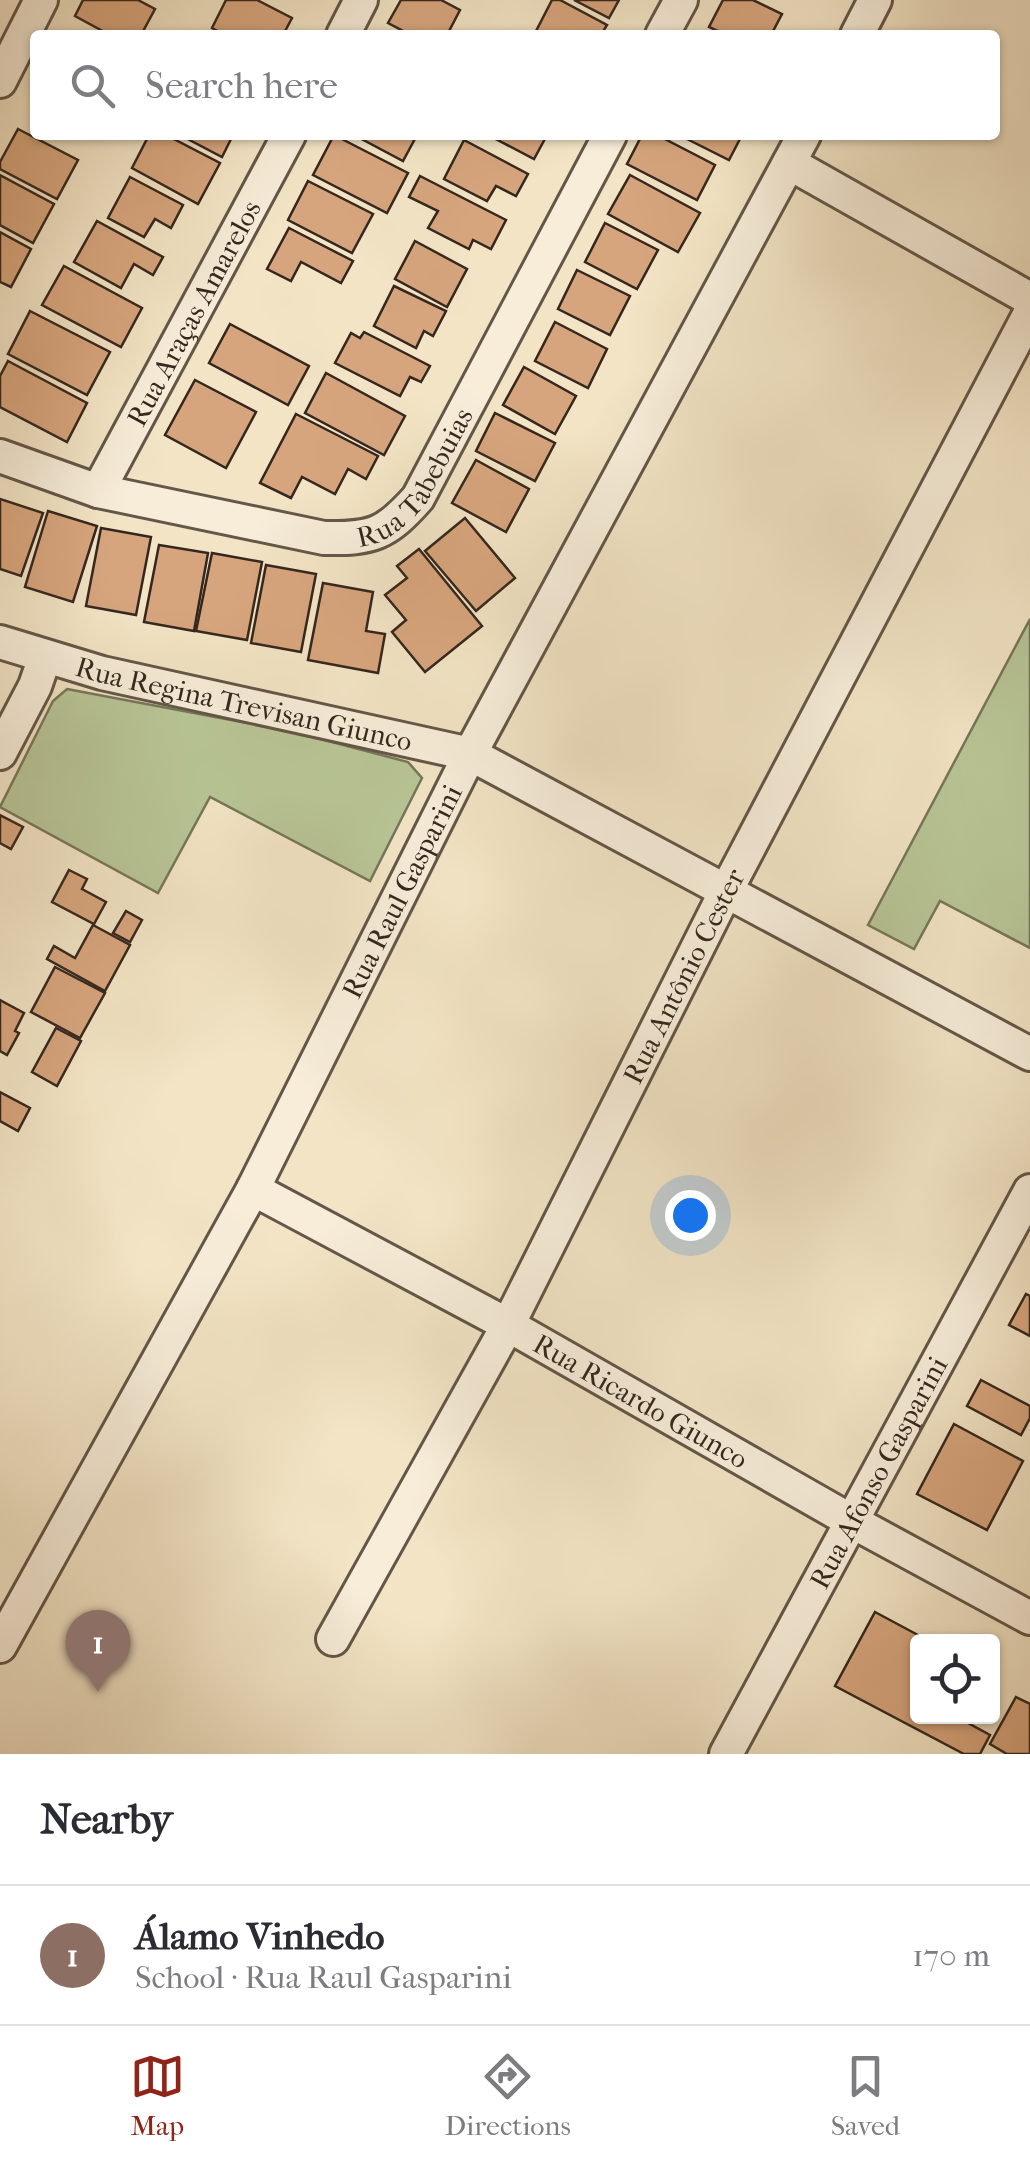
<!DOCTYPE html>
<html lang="en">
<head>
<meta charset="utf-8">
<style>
  body { margin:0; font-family:"IM FELL French Canon",serif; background:#f7f7f7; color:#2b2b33 }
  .controls { position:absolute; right:30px; bottom:30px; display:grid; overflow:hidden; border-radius:10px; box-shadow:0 2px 8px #0004 }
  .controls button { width:90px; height:90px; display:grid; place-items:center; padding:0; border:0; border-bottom:2px solid #e1e1e2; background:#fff; color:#2b2b33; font:50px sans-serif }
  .you { position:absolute; left:690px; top:1215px; width:35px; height:35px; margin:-25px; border:8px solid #fff; border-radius:50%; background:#1a73e8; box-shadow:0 0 0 15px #1a73e833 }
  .badge { display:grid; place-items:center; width:65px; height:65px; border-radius:50%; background:#8f2418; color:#fff; font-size:32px; font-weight:700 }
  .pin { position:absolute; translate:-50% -82px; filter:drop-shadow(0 2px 5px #0008) }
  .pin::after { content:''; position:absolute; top:52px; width:35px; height:30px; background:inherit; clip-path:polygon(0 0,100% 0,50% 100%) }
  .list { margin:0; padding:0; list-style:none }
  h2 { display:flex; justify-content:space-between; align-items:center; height:130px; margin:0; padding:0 40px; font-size:42px }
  h2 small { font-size:32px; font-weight:400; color:#7c7c81 }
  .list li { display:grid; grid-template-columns:65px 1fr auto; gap:30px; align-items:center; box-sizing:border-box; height:140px; padding:0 40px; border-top:2px solid #e1e1e2 }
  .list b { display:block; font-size:38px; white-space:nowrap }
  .list p { margin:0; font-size:32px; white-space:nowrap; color:#7c7c81 }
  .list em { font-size:32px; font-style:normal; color:#7c7c81 }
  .icon { flex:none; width:55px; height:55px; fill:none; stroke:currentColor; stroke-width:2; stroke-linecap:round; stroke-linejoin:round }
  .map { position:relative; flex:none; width:1030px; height:1754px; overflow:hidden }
  .search { position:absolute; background:#fff; box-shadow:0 2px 8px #0004; left:30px; right:30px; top:30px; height:110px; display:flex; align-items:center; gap:25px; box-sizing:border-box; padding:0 35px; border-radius:10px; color:#7c7c81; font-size:38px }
  .sheet { height:270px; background:#fff }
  nav { display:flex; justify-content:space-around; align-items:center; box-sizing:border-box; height:140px; border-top:2px solid #e1e1e2; background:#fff; font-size:28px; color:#7c7c81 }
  nav a { display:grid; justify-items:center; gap:5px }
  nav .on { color:#8f2418 }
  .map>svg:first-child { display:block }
  .green { fill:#b8c596; stroke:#76765a; stroke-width:2.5 }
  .building { fill:#d7a57d; stroke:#35271e; stroke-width:2.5 }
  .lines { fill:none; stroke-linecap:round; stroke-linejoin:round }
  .street-casing { stroke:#645648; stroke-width:38 }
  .street { stroke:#f7edd9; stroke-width:32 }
  .labels { text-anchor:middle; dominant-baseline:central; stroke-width:9; stroke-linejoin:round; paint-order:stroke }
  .street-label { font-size:28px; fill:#35271e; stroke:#f7edd9 }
</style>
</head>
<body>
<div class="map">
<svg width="1030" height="1754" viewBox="0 0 1030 1754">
  <rect width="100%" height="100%" fill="#f2e4c5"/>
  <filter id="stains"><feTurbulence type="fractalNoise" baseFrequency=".002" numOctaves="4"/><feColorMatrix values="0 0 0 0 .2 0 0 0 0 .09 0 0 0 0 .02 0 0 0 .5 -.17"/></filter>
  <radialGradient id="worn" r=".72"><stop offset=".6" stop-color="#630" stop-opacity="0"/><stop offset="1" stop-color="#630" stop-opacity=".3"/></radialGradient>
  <!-- green -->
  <g class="green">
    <path d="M1030 619V948L940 901 914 949 868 925Z"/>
    <path d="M67 689 294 732 408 762 422 778 370 881 210 797 158 893 0 807 53 701Z"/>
  </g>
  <!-- building -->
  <g class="building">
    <path d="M83 0H138L155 9 141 35H110L75 16Z"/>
    <path d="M226 0H257L292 18 283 35H263L256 32 254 35H225L212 28Z"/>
    <path d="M401 0H441L460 10 447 35H411L388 23Z"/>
    <path d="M552 0H560L607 25 601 35H534Z"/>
    <path d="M574 0H619L609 18Z"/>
    <path d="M723 0H753L782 14 771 35H726L709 27Z"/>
    <path d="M18 129 78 160 57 199 0 169V162Z"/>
    <path d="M149 135H166L220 163 198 204 132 168Z"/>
    <path d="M180 135H233L222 157Z"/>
    <path d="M334 135 408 173 387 213 313 175Z"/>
    <path d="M354 135H417L403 161Z"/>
    <path d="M488 135H547L534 159Z"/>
    <path d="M642 135H657L715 165 697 200 627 164Z"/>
    <path d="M679 135H742L729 160Z"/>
    <path d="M464 140 528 174 516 196 496 186 487 201 444 179Z"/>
    <path d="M0 175 54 204 33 243 0 225Z"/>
    <path d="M630 175 700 213 678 252 608 214Z"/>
    <path d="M420 176 506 220 491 249 473 240 469 249 428 228 438 211 409 197Z"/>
    <path d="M130 177 183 205 171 228 155 219 144 237 108 218Z"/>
    <path d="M308 181 373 214 352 253 288 220Z"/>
    <path d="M97 221 163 257 153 275 134 264 121 288 74 262Z"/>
    <path d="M605 223 658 250 637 289 585 262Z"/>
    <path d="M289 228 353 261 341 283 301 262 291 281 267 269Z"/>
    <path d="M0 232 31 249 11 287 0 282Z"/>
    <path d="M415 241 467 269 447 307 395 279Z"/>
    <path d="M64 266 142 308 121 347 42 305Z"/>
    <path d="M577 270 630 296 610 335 558 309Z"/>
    <path d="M394 286 446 311 433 336 424 331 416 348 374 326Z"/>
    <path d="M30 311 110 352 87 395 8 354Z"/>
    <path d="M555 322 607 349 588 388 535 361Z"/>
    <path d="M230 324 309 366 288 405 209 363Z"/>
    <path d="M364 332 430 366 421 382 410 377 400 396 335 363 351 333 360 338Z"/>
    <path d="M8 361 87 403 67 442 0 407V376Z"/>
    <path d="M524 367 576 396 555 434 503 405Z"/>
    <path d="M326 373 405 416 384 455 305 413Z"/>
    <path d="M195 380 256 412 226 468 165 435Z"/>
    <path d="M495 413 555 443 535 481 476 451Z"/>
    <path d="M296 414 378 456 366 479 348 469 335 494 302 477 291 498 260 483Z"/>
    <path d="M476 460 529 489 506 532 452 503Z"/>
    <path d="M0 499 43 513 21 576 0 569Z"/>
    <path d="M48 511 97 526 73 602 25 587Z"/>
    <path d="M465 518 515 578 476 611 425 551Z"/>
    <path d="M101 528 151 537 136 615 86 606Z"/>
    <path d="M159 545 208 553 194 631 144 622Z"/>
    <path d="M419 549 482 626 425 672 392 632 406 620 385 595 407 578 397 566Z"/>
    <path d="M212 553 262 562 247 640 196 631Z"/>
    <path d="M266 565 316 574 301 652 251 643Z"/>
    <path d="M323 583 373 592 366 631 385 634 378 673 308 660Z"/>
    <path d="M0 815 23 827 11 849 0 843Z"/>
    <path d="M69 870 87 879 82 889 106 902 94 924 52 902Z"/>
    <path d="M126 911 142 920 130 942 113 933Z"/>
    <path d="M93 925 130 945 105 991 47 959 54 946 75 958Z"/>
    <path d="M55 967 105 993 80 1038 31 1012Z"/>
    <path d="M0 1000 24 1013 15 1031 19 1033 7 1055 0 1051Z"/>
    <path d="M56 1028 81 1041 57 1086 32 1072Z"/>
    <path d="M0 1092 30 1108 18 1131 0 1121Z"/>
    <path d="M1026 1294 1030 1296V1336L1009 1325Z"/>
    <path d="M981 1380 1030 1406V1418L1021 1435 967 1406Z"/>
    <path d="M954 1424 1023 1461 987 1530 917 1494Z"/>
    <path d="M875 1612 931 1642H918V1716H955L990 1735 980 1754H964L835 1686Z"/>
    <path d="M1016 1697 1030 1704V1754H1007L990 1744Z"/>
  </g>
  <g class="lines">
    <defs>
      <g id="street">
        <path d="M343 35 361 0"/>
        <path d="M662 35 681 0"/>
        <path d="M857 35 875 0"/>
        <path d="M0 81 41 0"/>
        <path d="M789 163 1030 299"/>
        <path id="s1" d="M0 456 98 491 324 538C373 539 386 534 418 498L610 135"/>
        <path id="s2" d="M98 491 289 135"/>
        <path id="s3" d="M0 642 102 673 470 754 1030 1054"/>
        <path d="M0 753 35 686 45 657"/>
        <path id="s4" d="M253 1189 508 1325 853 1522 1030 1618"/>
        <path id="s5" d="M333 1639 508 1325 725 893 1030 313"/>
        <path id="s6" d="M0 1646 253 1189 470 754 804 135"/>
        <path id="s7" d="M726 1754 1030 1191"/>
      </g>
    </defs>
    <!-- street casing -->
    <use href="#street" class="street-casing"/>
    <!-- street -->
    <use href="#street" class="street"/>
  </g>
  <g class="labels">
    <!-- street labels -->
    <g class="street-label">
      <text stroke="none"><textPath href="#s2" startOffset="202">Rua Araças Amarelos</textPath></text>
      <text stroke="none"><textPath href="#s1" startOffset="455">Rua Tabebuias</textPath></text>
      <text stroke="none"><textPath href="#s3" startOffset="252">Rua Regina Trevisan Giunco</textPath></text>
      <text stroke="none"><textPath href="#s6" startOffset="855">Rua Raul Gasparini</textPath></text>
      <text stroke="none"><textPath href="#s5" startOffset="750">Rua Antônio Cester</textPath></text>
      <text stroke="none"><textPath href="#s4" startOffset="442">Rua Ricardo Giunco</textPath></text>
      <text stroke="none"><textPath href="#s7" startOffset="320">Rua Afonso Gasparini</textPath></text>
    </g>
  </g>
  <rect width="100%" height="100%" filter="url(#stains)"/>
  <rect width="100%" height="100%" fill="url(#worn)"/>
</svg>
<div class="controls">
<button><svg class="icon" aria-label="locate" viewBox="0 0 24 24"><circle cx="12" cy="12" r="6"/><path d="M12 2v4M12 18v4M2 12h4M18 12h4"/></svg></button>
</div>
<div class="you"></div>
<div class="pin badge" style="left:98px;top:1692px;background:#8d6e63">1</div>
<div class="search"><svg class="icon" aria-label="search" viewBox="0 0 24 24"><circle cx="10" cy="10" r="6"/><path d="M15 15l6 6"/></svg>Search here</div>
</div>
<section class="sheet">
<h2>Nearby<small></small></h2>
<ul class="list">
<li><span class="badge" style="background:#8d6e63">1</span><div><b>Álamo Vinhedo</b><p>School · Rua Raul Gasparini</p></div><em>170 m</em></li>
</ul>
</section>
<nav>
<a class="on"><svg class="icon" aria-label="map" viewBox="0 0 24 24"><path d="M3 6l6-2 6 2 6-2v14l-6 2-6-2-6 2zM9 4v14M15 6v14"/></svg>Map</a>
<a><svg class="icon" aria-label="directions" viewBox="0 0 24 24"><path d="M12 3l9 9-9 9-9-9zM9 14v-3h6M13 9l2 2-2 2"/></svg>Directions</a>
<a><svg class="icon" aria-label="saved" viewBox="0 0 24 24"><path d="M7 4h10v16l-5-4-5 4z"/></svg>Saved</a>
</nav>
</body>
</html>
